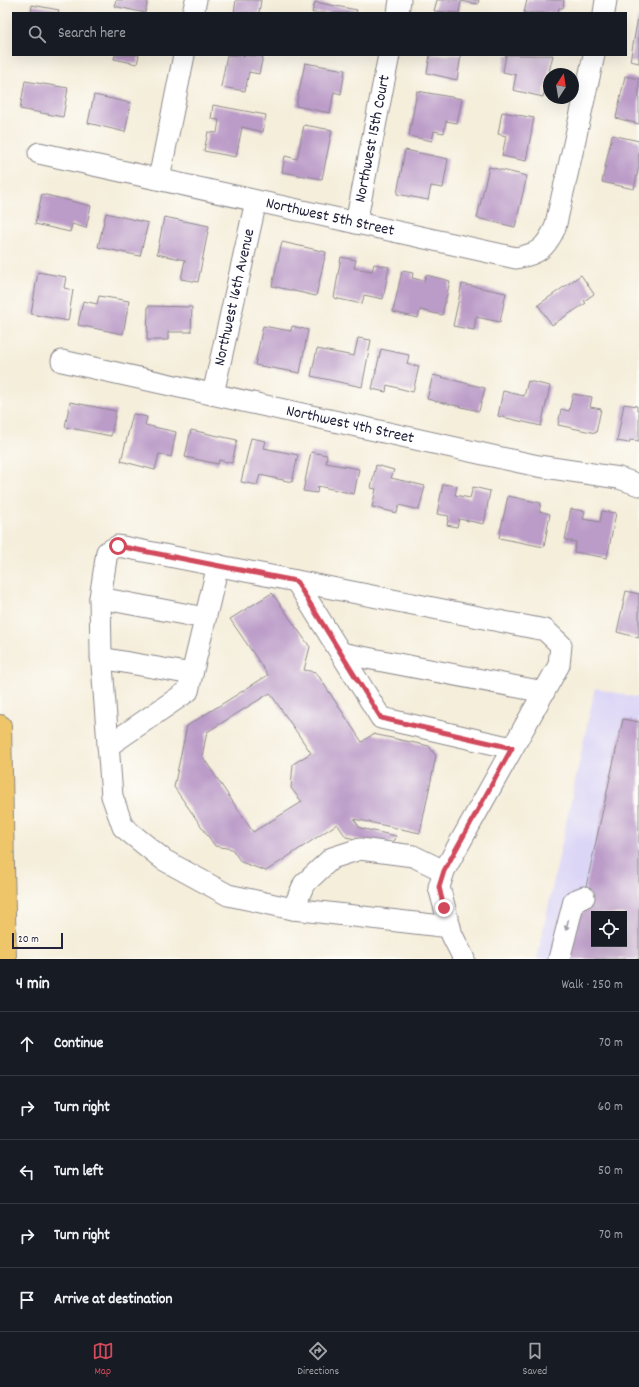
<!DOCTYPE html>
<html lang="en">
<head>
<meta charset="utf-8">
<style>
  body { margin:0; font-family:Dekko,sans-serif; background:#20242c; color:#f1f3f6 }
  .controls { position:absolute; right:12px; bottom:12px; display:grid; overflow:hidden; border-radius:0px; box-shadow:0 4px 16px #0002 }
  .controls button { width:36px; height:36px; display:grid; place-items:center; padding:0; border:0; border-bottom:1px solid #363941; background:#171b24; color:#f1f3f6; font:20px sans-serif }
  .compass { position:absolute; left:543px; top:68px; width:36px; height:36px; border-radius:50%; background:#171b24; box-shadow:0 4px 16px #0002; rotate:12deg }
  .scale { position:absolute; left:12px; bottom:10px; width:51px; box-sizing:border-box; padding-left:4px; border:2px solid #22223b; border-top:0; font-size:11px; line-height:14px; white-space:nowrap; color:#22223b; -webkit-text-stroke:3px #fdfcf7; paint-order:stroke }
  .stop { position:absolute; width:12px; height:12px; margin:-9px; border:3px solid #d1495b; border-radius:50%; background:#fff }
  .stop.end { background:#d1495b; border-color:#fff; box-shadow:0 1px 4px #0008 }
  .list { margin:0; padding:0; list-style:none }
  h2 { display:flex; justify-content:space-between; align-items:center; height:52px; margin:0; padding:0 16px; font-size:17px }
  h2 small { font-size:13px; font-weight:400; color:#9ea1a6 }
  .list li { display:grid; grid-template-columns:26px 1fr auto; gap:12px; align-items:center; box-sizing:border-box; height:64px; padding:0 16px; border-top:1px solid #363941 }
  .list b { display:block; font-size:15px; white-space:nowrap }
  .list em { font-size:13px; font-style:normal; color:#9ea1a6 }
  .icon { flex:none; width:22px; height:22px; fill:none; stroke:currentColor; stroke-width:2; stroke-linecap:round; stroke-linejoin:round }
  .map { position:relative; flex:none; width:639px; height:959px; overflow:hidden }
  .search { position:absolute; background:#171b24; box-shadow:0 4px 16px #0002; left:12px; right:12px; top:12px; height:44px; display:flex; align-items:center; gap:10px; box-sizing:border-box; padding:0 14px; border-radius:0px; color:#9ea1a6; font-size:15px }
  .sheet { height:372px; background:#171b24 }
  nav { display:flex; justify-content:space-around; align-items:center; box-sizing:border-box; height:56px; border-top:1px solid #363941; background:#171b24; font-size:11px; color:#9ea1a6 }
  nav a { display:grid; justify-items:center; gap:2px }
  nav .on { color:#d1495b }
  .map>svg:first-child { display:block }
  .built { fill:#dcd6f6; fill-rule:evenodd }
  .building { fill:#bb9bc8; fill-rule:evenodd }
  .lines { fill:none; stroke-linecap:round; stroke-linejoin:round }
  .minor-casing { stroke:#8c888b; stroke-width:23 }
  .highway-casing { stroke:#8c888b; stroke-width:24 }
  .minor { stroke:#fff; stroke-width:21 }
  .highway { stroke:#eec569; stroke-width:22 }
  .oneway { fill:#9c9ca7 }
  .route { stroke:#d1495b; stroke-width:5 }
  .labels { text-anchor:middle; dominant-baseline:central; stroke-width:4; stroke-linejoin:round; paint-order:stroke }
  .street-label { font-size:16px; fill:#22223b; stroke:#fdfcf7 }
</style>
</head>
<body>
<div class="map">
<svg width="639" height="959" viewBox="0 0 639 959">
  <rect width="100%" height="100%" fill="#fdfcf7"/>
  <filter id="ink" filterUnits="userSpaceOnUse"><feTurbulence type="fractalNoise" baseFrequency=".025" numOctaves="2"/><feDisplacementMap in="SourceGraphic" scale="8" xChannelSelector="R" yChannelSelector="G"/><feConvolveMatrix kernelMatrix="1 2 1 2 8 2 1 2 1" color-interpolation-filters="sRGB"/></filter>
  <filter id="wash" filterUnits="userSpaceOnUse"><feTurbulence type="fractalNoise" baseFrequency=".012" numOctaves="4" result="noise"/><feDisplacementMap in="SourceGraphic" scale="16" xChannelSelector="R" yChannelSelector="G"/><feGaussianBlur stdDeviation="0.9" result="paint"/><feColorMatrix in="noise" values="0 0 0 0 0 0 0 0 0 0 0 0 0 0 0 0 0 1.4 0 .05"/><feComposite in="paint" operator="in"/></filter>
  <g filter="url(#wash)">
    <rect width="100%" height="100%" fill="#f5eedb"/>
    <!-- built -->
    <path class="built" d="M595 688 639 698V959H537ZM594 914H624V944H594Z"/>
    <g id="blocks">
      <!-- building -->
      <g class="building">
        <path d="M116 0H148L145 13 114 6Z"/>
        <path d="M236 0H261L259 13H234Z"/>
        <path d="M437 0H479L478 4 461 1 459 13 434 11Z"/>
        <path d="M527 0H564L563 8H559L558 13H524Z"/>
        <path d="M315 2 357 10 356 13H312Z"/>
        <path d="M32 5 59 10 58 13H31Z"/>
        <path d="M638 17H639V63L630 61Z"/>
        <path d="M115 55H139L137 64 114 59Z"/>
        <path d="M227 55 263 56 259 74 249 72 245 91 221 87Z"/>
        <path d="M430 55H461L457 80 427 73Z"/>
        <path d="M506 55H553L543 97 513 90 516 75 503 72Z"/>
        <path d="M305 63 345 70 341 94 334 92 330 113 296 106Z"/>
        <path d="M625 76 639 79V124L616 118Z"/>
        <path d="M25 81 68 88 63 117 20 109Z"/>
        <path d="M417 91 462 99 457 123 446 121 444 133 434 131 432 141 409 136Z"/>
        <path d="M94 95 131 103 125 132 88 123Z"/>
        <path d="M213 105 266 115 263 132 242 127 236 157 204 151 208 132 217 133 219 120 211 119Z"/>
        <path d="M502 112 534 118 526 161 502 156 506 136 498 134Z"/>
        <path d="M304 125 332 130 322 179 282 172 285 156 297 159Z"/>
        <path d="M612 135 639 141V166L634 189 602 182Z"/>
        <path d="M405 150 448 159 443 188 431 186 428 200 397 194Z"/>
        <path d="M489 167 527 176 515 227 477 218Z"/>
        <path d="M42 194 91 206 86 228 72 224 70 232 35 224Z"/>
        <path d="M106 213 148 223 140 256 98 247Z"/>
        <path d="M164 217 209 226 198 282 181 279 185 260 157 254Z"/>
        <path d="M282 242 326 252 316 296 272 286Z"/>
        <path d="M341 257 356 260 354 268 372 271 374 264 389 267 383 299 364 295 362 304 334 298Z"/>
        <path d="M402 271 413 273 412 278 424 281 426 275 450 281 442 315 420 310 418 318 393 312Z"/>
        <path d="M38 272 66 277 64 288 73 290 68 321 31 314Z"/>
        <path d="M581 275 594 294 584 301 586 303 552 325 538 305Z"/>
        <path d="M462 284 506 293 500 322 476 317 474 330 453 326Z"/>
        <path d="M99 296 129 301 123 334 78 325 83 301 97 304Z"/>
        <path d="M148 306 192 307 191 332H168V340H147Z"/>
        <path d="M263 326 291 331 292 326 308 330 300 373 255 365Z"/>
        <path d="M358 338 371 340 362 387 311 376 317 349 354 356Z"/>
        <path d="M381 349 409 355 407 364 419 366 413 392 387 385 386 392 372 389Z"/>
        <path d="M433 375 485 388 479 411 427 399Z"/>
        <path d="M528 381 550 386 541 426 498 416 503 391 524 396Z"/>
        <path d="M573 394 592 397 590 407 601 409 596 433 558 425 561 409 569 411Z"/>
        <path d="M70 402 116 411 111 436 65 427Z"/>
        <path d="M624 404 637 406V410L639 411V441L630 440 629 443 617 441Z"/>
        <path d="M133 414 147 417 145 425 176 432 171 457 159 454 155 470 121 461Z"/>
        <path d="M191 430 237 440 232 463 219 460 218 464 185 457Z"/>
        <path d="M251 438 266 441 264 448 298 455 292 482 260 475 257 485 241 482Z"/>
        <path d="M311 452 327 455 326 463 359 469 354 494 318 486 317 493 303 491Z"/>
        <path d="M376 465 394 470 391 478 425 486 419 510 399 505 397 513 372 507 376 489 371 488Z"/>
        <path d="M443 484 457 486 455 495 470 498 473 487 490 491 484 524 459 519 457 527 447 525 449 516 437 514Z"/>
        <path d="M508 496 541 503 539 511 550 514 544 547 499 538Z"/>
        <path d="M571 509 585 511 583 519 600 522 602 511 616 513 607 558 574 552 576 542 565 540Z"/>
        <path d="M626 591 639 594V638L617 632Z"/>
        <path d="M272 593 310 647 304 670 316 672 362 742 373 734 429 746 436 756 420 833 354 819 360 828 396 836 395 840 386 845 346 837 337 824 266 871 241 862 232 849 215 846 174 787 187 726 268 675 230 619ZM270 693 311 753 293 764 291 788 302 802 253 832 202 756 207 732Z"/>
        <path d="M623 719 639 722V959H570ZM594 914H624V944H594Z"/>
      </g>
    </g>
  </g>
  <g filter="url(#ink)">
    <use href="#blocks" fill-opacity="0" stroke="#8c888b" stroke-width="1"/>
    <g class="lines">
      <defs>
        <g id="minor">
          <path d="M193 13 196 0"/>
          <path d="M398 13 400 0"/>
          <path d="M604 13 606 0"/>
          <path id="s1" d="M39 153 516 258C538 254 545 249 555 228L594 55"/>
          <path d="M159 179 184 55"/>
          <path id="s2" d="M356 223 389 55"/>
          <path id="s3" d="M62 361 538 466 619 478 639 485"/>
          <path id="s4" d="M213 394 256 201"/>
          <path d="M296 581 381 718 512 748"/>
          <path d="M100 598 205 618"/>
          <path d="M341 653 544 692"/>
          <path d="M101 658 192 674"/>
          <path d="M108 746 188 691 218 565"/>
          <path d="M444 871 413 856 360 849 332 858 304 884 293 909 450 927"/>
          <path d="M293 909 228 895 164 860 123 827 112 796 101 652 100 598 107 552 118 546 545 630 561 645 559 665 444 871 439 887 452 935 464 959"/>
          <path d="M559 959 574 901 584 897"/>
        </g>
        <path id="highway" d="M0 726 5 959"/>
      </defs>
      <!-- minor casing -->
      <use href="#minor" class="minor-casing"/>
      <!-- highway casing -->
      <use href="#highway" class="highway-casing"/>
      <!-- minor -->
      <use href="#minor" class="minor"/>
      <!-- highway -->
      <use href="#highway" class="highway"/>
    </g>
    <!-- one-way arrows -->
    <defs><path id="oneway-solid" d="M-6-.8H1V-3.2L6.5 0L1 3.2V.8H-6Z"/></defs>
    <use class="oneway" href="#oneway-solid" transform="translate(567 925) rotate(104)"/>
  </g>
  <g class="lines" filter="url(#ink)">
    <!-- route -->
    <path class="route" d="M118 546 296 581 381 718 512 748 444 871 439 887 444 908"/>
  </g>
  <g class="labels">
    <!-- street labels -->
    <g class="street-label">
      <text stroke="none"><textPath href="#s2" startOffset="86">Northwest 15th Court</textPath></text>
      <text stroke="none"><textPath href="#s1" startOffset="298">Northwest 5th Street</textPath></text>
      <text stroke="none"><textPath href="#s4" startOffset="99">Northwest 16th Avenue</textPath></text>
      <text stroke="none"><textPath href="#s3" startOffset="295">Northwest 4th Street</textPath></text>
    </g>
  </g>
</svg>
<div class="controls">
<button><svg class="icon" aria-label="locate" viewBox="0 0 24 24"><circle cx="12" cy="12" r="6"/><path d="M12 2v4M12 18v4M2 12h4M18 12h4"/></svg></button>
</div>
<svg class="compass" viewBox="-18 -18 36 36"><path d="M0-13l5 13h-10z" fill="#e53935"/><path d="M0 13l5-13h-10z" fill="#9ea1a6"/></svg>
<div class="scale">20 m</div>
<div class="stop" style="left:118px;top:546px"></div>
<div class="stop end" style="left:444px;top:908px"></div>
<div class="search"><svg class="icon" aria-label="search" viewBox="0 0 24 24"><circle cx="10" cy="10" r="6"/><path d="M15 15l6 6"/></svg>Search here</div>
</div>
<section class="sheet">
<h2>4 min<small>Walk · 250 m</small></h2>
<ul class="list">
<li><svg class="icon" aria-label="ahead" viewBox="0 0 24 24"><path d="M12 20V5M6 11l6-6 6 6"/></svg><div><b>Continue</b></div><em>70 m</em></li>
<li><svg class="icon" aria-label="right" viewBox="0 0 24 24"><path d="M7 20v-9h11M14 6l5 5-5 5"/></svg><div><b>Turn right</b></div><em>60 m</em></li>
<li><svg class="icon" aria-label="left" viewBox="0 0 24 24"><path d="M17 20v-9H6M10 6l-5 5 5 5"/></svg><div><b>Turn left</b></div><em>50 m</em></li>
<li><svg class="icon" aria-label="right" viewBox="0 0 24 24"><path d="M7 20v-9h11M14 6l5 5-5 5"/></svg><div><b>Turn right</b></div><em>70 m</em></li>
<li><svg class="icon" aria-label="arrive" viewBox="0 0 24 24"><path d="M6 21V4h12l-3 4 3 4H6"/></svg><div><b>Arrive at destination</b></div></li>
</ul>
</section>
<nav>
<a class="on"><svg class="icon" aria-label="map" viewBox="0 0 24 24"><path d="M3 6l6-2 6 2 6-2v14l-6 2-6-2-6 2zM9 4v14M15 6v14"/></svg>Map</a>
<a><svg class="icon" aria-label="directions" viewBox="0 0 24 24"><path d="M12 3l9 9-9 9-9-9zM9 14v-3h6M13 9l2 2-2 2"/></svg>Directions</a>
<a><svg class="icon" aria-label="saved" viewBox="0 0 24 24"><path d="M7 4h10v16l-5-4-5 4z"/></svg>Saved</a>
</nav>
</body>
</html>
